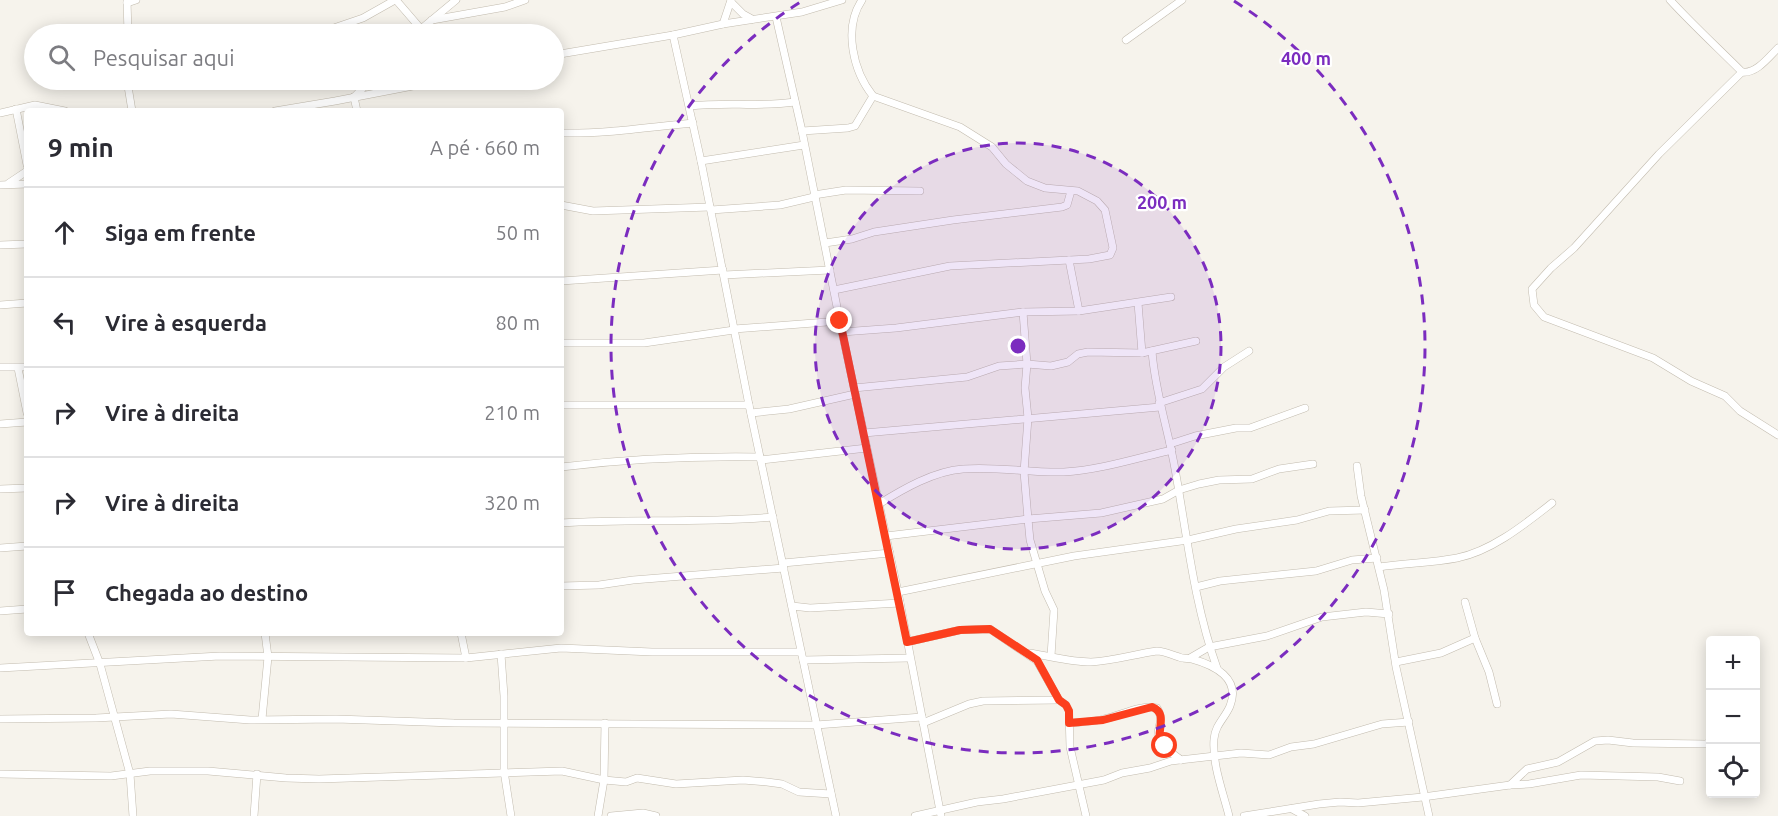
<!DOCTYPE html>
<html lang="pt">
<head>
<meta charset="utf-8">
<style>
  body { margin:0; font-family:Ubuntu,sans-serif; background:#f2f2f3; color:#2b2b33 }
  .controls { position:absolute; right:18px; bottom:18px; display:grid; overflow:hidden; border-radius:6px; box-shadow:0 3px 15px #0003 }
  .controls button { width:54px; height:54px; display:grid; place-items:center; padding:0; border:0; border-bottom:2px solid #e1e1e2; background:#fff; color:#2b2b33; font:30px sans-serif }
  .stop { position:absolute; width:18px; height:18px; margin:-14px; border:4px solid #fc3f1d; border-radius:50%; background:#fff }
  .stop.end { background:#fc3f1d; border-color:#fff; box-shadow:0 2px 6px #0008 }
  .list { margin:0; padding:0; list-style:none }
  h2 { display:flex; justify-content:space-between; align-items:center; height:78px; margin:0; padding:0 24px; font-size:26px }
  h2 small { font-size:20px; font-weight:400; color:#7c7c81 }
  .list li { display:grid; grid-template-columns:39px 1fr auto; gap:18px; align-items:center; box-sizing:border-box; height:90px; padding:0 24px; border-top:2px solid #e1e1e2 }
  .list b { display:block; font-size:22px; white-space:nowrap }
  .list em { font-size:20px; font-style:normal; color:#7c7c81 }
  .icon { flex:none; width:33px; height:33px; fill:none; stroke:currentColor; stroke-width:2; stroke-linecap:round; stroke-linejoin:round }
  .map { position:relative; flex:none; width:1778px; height:816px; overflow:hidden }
  .search { position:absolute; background:#fff; box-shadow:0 3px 15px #0003; left:24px; top:24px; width:540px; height:66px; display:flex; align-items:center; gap:15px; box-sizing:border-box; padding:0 21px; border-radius:33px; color:#7c7c81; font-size:22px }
  .panel { position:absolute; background:#fff; box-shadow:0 3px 15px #0003; left:24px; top:108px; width:540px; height:528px; border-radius:6px }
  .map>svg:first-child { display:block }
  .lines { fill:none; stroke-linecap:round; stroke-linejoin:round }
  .minor-casing { stroke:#c2bbae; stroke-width:8 }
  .minor { stroke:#fff; stroke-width:7 }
  .route { stroke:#fc3f1d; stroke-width:8 }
  .ring { fill:none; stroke:#7b2cbf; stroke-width:3; stroke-dasharray:10 8 }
  .centre { fill:#7b2cbf; stroke:#fff; stroke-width:3 }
  .ring-label { font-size:18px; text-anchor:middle; font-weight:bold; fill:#7b2cbf; stroke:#fff; stroke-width:4.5; stroke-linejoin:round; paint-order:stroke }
</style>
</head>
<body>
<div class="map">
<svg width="1778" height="816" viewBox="0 0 1778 816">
  <rect width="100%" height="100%" fill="#f6f3ec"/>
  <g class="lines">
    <defs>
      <g id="minor">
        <path d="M127 0 128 34"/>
        <path d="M396 0 421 29"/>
        <path d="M1670 0C1693 25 1718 48 1742 72"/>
        <path d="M731 2 743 14 752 19"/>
        <path d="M127 3 136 0"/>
        <path d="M776 17 802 131 842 332 898 592 941 816"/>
        <path d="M432 20 505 7 525 0"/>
        <path d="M723 24 731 0"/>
        <path d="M316 34 363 18 395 0"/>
        <path d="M415 34 456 0"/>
        <path d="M673 35 701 161 749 405 836 816"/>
        <path d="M1126 40 1182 0"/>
        <path d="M1778 48C1768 58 1756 74 1742 72L1659 154 1574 248 1551 268 1532 289 1534 305 1544 317 1653 358 1691 381 1725 396 1740 411 1778 435"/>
        <path d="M554 55 673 35 723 24 802 12 842 0"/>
        <path d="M127 80 132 111"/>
        <path d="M354 97 371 80"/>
        <path d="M354 97 357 111"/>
        <path d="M690 106C725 102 760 107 795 102"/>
        <path d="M16 109 27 165"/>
        <path d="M275 111 335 101 444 80"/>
        <path d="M0 113 35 105 65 111"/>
        <path d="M802 131 848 128 855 126 873 96"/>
        <path d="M561 133C606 134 649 127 693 123"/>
        <path d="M701 161 804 145"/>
        <path d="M9 183 27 171"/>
        <path d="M0 185 27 184"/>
        <path d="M814 195 846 190 920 191"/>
        <path d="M561 205 593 211 710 207"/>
        <path d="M711 210 780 205 814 197"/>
        <path d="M825 243 852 239 874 232 953 220 1062 207 1067 205 1071 191"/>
        <path d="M0 245 27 244"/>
        <path d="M1069 260 1079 311"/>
        <path d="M724 275 830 270"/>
        <path d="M561 281 723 270"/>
        <path d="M834 290 950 266 1089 259 1110 255 1113 248 1105 210 1097 201 1078 191 1045 188 1027 181 1006 164 992 147 960 127 873 96C853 71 843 28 862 0"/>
        <path d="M1138 303 1142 353"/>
        <path d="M0 305 27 303"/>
        <path d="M1023 312 1027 364 1025 388 1028 418 1024 472 1028 519 1030 540 1045 591 1054 610 1051 656"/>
        <path d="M734 329 840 321"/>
        <path d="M842 332 896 328 1023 312 1079 311 1171 297"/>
        <path d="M561 343H644L734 330"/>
        <path d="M1152 351C1155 392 1168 429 1175 469 1187 535 1194 604 1217 668"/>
        <path d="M0 367H27"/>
        <path d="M18 368 27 413"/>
        <path d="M854 388 967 377 999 366 1027 364 1051 366 1068 362 1078 354 1088 352 1142 353 1196 341"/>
        <path d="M1159 403 1202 389 1224 367 1249 351"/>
        <path d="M561 405H749"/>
        <path d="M751 413 789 409 855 394"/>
        <path d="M0 424 27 422"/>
        <path d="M864 433 1160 407"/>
        <path d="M1170 444 1195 436 1236 428H1250L1305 408"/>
        <path d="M761 460 867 448"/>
        <path d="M1357 466 1361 496 1384 590 1396 667 1429 816"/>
        <path d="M561 467C627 459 694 456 760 457"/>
        <path d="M0 489 27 488"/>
        <path d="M879 504C903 489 934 471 963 469 996 466 1030 473 1064 472 1100 470 1137 458 1172 450"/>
        <path d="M561 523C632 519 702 523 773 517"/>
        <path d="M886 536 1028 519 1101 513 1163 499 1179 490 1199 484 1219 480 1252 479 1279 469 1313 464"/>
        <path d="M0 548 27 546"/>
        <path d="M783 563 890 553"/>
        <path d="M1379 567C1404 563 1431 563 1457 558 1492 551 1525 524 1552 503"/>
        <path d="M561 586 599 585 633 580 784 568"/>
        <path d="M1196 587 1220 581 1316 571 1352 560 1377 558"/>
        <path d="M898 592 1074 556 1188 540 1236 529 1297 520 1329 511 1365 510"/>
        <path d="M1465 602 1475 638 1489 672 1497 704"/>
        <path d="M792 606 810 608 900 603"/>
        <path d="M0 611 27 609"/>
        <path d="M88 633 100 664 130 774 133 816"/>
        <path d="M461 633 466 658 561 648 652 652H801"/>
        <path d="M907 642 960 630 990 629 1037 661 1059 700 1066 705 1069 711 1070 747 1086 816"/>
        <path d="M1029 653C1050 656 1070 662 1091 662 1113 661 1135 654 1157 651 1165 651 1171 655 1179 657 1183 659 1188 658 1192 659 1214 665 1241 678 1230 706 1225 718 1215 725 1214 739 1212 764 1223 792 1229 816"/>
        <path d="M501 654 504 696V771L511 816"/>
        <path d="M1190 658 1209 647 1267 636 1322 617 1366 612 1389 614"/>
        <path d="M803 660 910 658"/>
        <path d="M1396 662 1441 653 1475 638"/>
        <path d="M0 668 220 656 466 658"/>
        <path d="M0 719 96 718 171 714 250 720 336 719 454 723 816 725 922 717"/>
        <path d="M262 719 268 657 265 633"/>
        <path d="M923 723 969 704 983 701 1059 700"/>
        <path d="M1069 723C1081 722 1093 722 1104 719 1120 716 1140 704 1157 708 1166 722 1154 730 1159 741 1162 747 1175 755 1181 760"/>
        <path d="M0 774 111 776 150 771H208L286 778 319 779 562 771 604 780 626 782 637 778 676 784 743 780 767 782 782 784 799 792 831 794"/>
        <path d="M1510 785 1527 769 1558 762 1595 741 1608 740 1633 743 1706 744 1710 742"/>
        <path d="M1292 809 1305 816"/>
        <path d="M254 816 257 774"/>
        <path d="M598 816 604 780 605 723"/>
        <path d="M611 816 643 813 656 816"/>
        <path d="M915 816 977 802 1003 799 1104 780 1122 773 1150 768 1171 761 1241 753 1269 755 1291 747 1314 744 1382 724 1409 722"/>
        <path d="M1244 816 1319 804 1340 802 1358 803 1423 797 1510 785 1529 784 1581 775 1658 777 1680 781"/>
      </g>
    </defs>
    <!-- minor casing -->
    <use href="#minor" class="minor-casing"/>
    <!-- minor -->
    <use href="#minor" class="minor"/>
  </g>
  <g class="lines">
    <!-- route -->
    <path class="route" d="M840 321 907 642 960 630 990 629 1037 660 1059 700 1066 705 1069 711V723L1103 720 1152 707C1168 713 1157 729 1160 742L1165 746"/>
  </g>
  <!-- distance rings -->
  <circle cx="1018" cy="346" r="203" fill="#7b2cbf" fill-opacity=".12"/>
  <g class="ring">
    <circle cx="1018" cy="346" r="203"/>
    <path d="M1234 1A407 407 0 1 1 802 1"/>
  </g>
  <circle cx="1018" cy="346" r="9" class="centre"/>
  <g class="ring-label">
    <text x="1306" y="65">400 m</text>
    <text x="1162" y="209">200 m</text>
  </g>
</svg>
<div class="controls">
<button>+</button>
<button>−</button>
<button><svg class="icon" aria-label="locate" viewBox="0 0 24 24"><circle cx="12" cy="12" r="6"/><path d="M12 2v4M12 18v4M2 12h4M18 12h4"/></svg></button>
</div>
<div class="stop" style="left:1165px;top:746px"></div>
<div class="stop end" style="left:840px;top:321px"></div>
<div class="search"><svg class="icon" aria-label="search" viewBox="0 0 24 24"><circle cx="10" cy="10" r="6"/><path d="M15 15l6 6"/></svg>Pesquisar aqui</div>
<section class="panel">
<h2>9 min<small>A pé · 660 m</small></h2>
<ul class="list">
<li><svg class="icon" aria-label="ahead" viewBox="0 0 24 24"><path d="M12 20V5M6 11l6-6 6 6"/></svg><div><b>Siga em frente</b></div><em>50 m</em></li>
<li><svg class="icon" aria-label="left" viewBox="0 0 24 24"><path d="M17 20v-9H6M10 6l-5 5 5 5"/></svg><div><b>Vire à esquerda</b></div><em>80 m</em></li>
<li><svg class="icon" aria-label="right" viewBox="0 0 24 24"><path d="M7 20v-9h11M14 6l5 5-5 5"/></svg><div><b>Vire à direita</b></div><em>210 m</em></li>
<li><svg class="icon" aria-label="right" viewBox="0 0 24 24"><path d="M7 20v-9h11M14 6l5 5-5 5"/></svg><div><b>Vire à direita</b></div><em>320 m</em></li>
<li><svg class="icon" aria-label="arrive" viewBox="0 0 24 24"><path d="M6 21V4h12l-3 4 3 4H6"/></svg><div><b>Chegada ao destino</b></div></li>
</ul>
</section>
</div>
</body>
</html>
